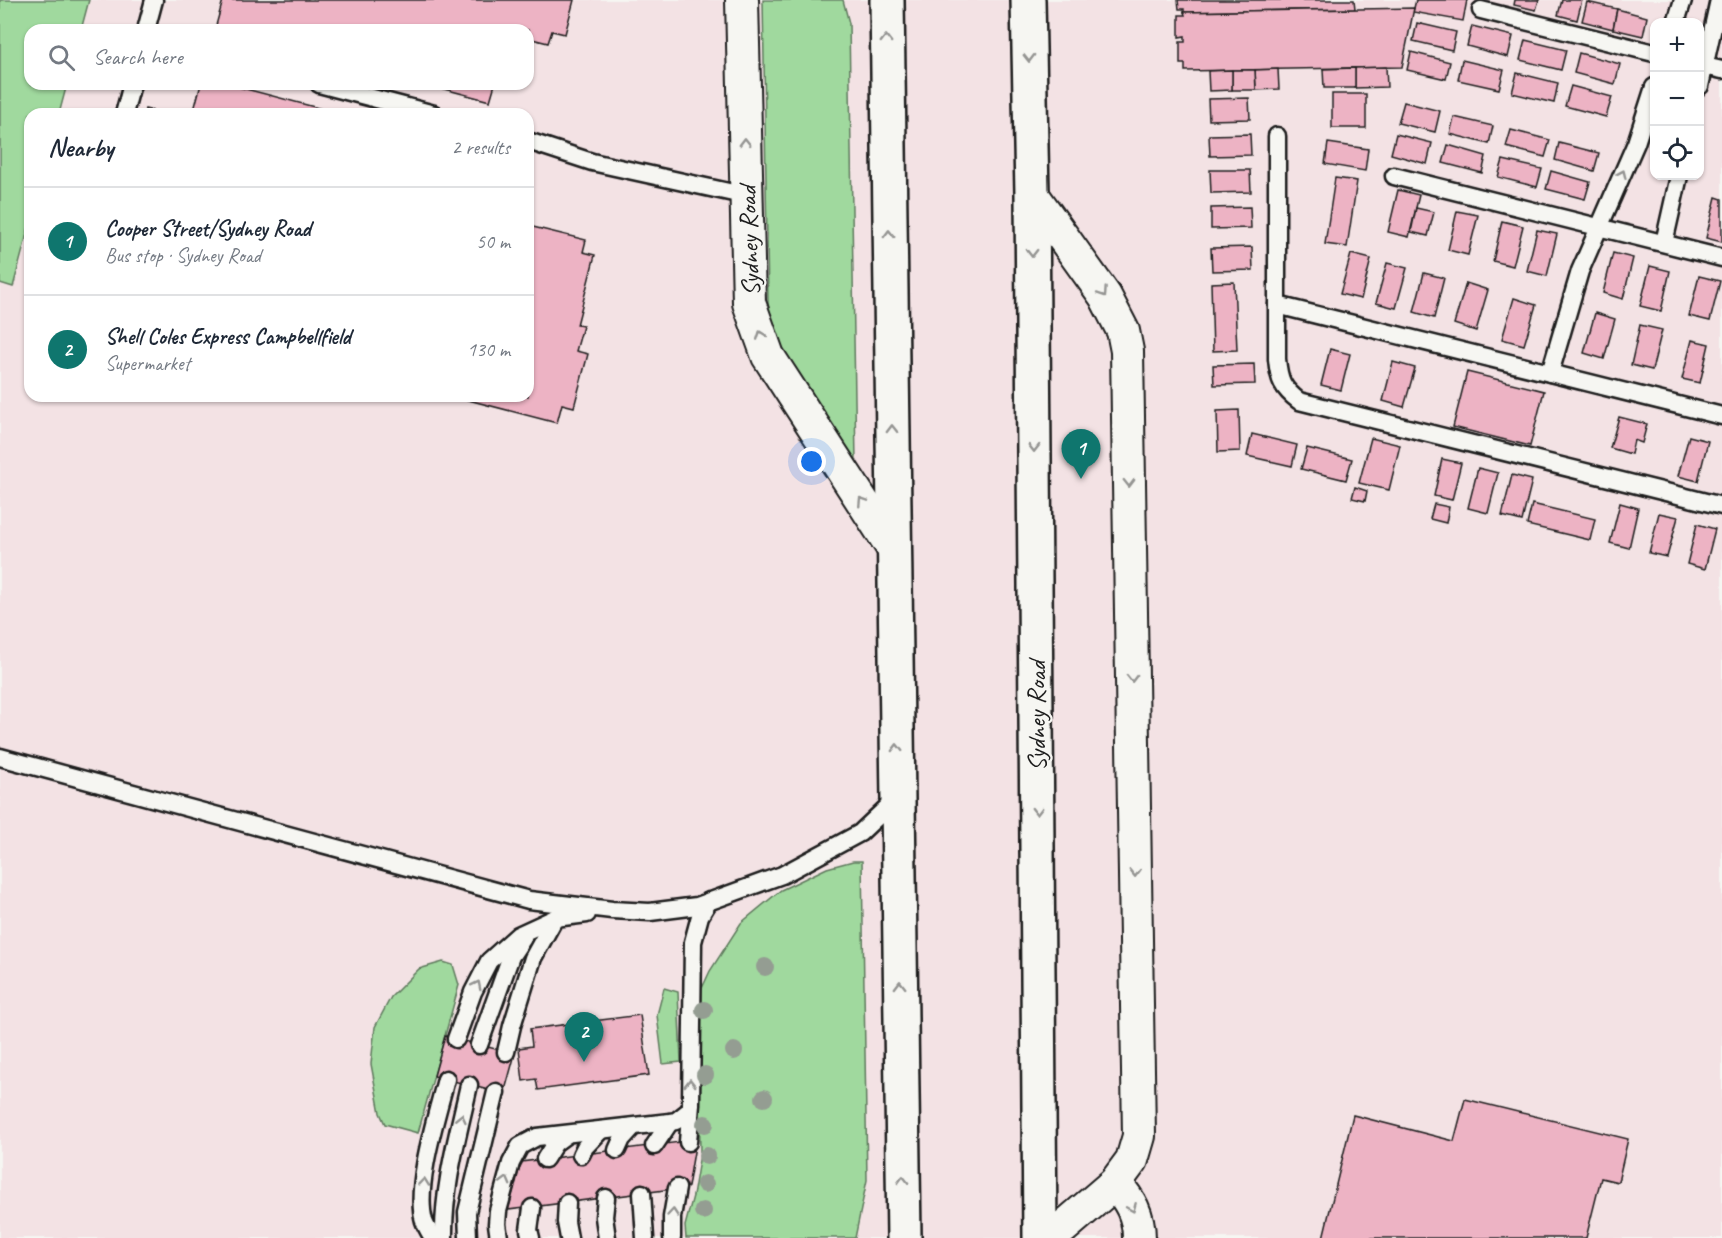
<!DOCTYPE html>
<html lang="en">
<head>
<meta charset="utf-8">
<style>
  body { margin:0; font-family:Caveat,sans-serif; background:#f6f6f7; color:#1f2937 }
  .controls { position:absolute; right:18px; top:18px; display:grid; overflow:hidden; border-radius:12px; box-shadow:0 2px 4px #0004 }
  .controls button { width:54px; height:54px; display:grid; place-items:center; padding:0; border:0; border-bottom:2px solid #e0e1e3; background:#fff; color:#1f2937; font:30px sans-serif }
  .you { position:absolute; left:812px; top:462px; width:21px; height:21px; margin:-15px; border:4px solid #fff; border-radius:50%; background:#1a73e8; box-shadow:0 0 0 9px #1a73e833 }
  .badge { display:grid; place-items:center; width:39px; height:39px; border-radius:50%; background:#0f766e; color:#fff; font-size:20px; font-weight:700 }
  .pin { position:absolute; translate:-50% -50px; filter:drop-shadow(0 2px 3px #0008) }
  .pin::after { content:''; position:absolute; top:32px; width:21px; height:18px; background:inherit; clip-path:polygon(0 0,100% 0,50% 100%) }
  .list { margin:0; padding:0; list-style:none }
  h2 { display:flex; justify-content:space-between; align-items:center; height:78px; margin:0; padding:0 24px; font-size:26px }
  h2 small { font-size:20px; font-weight:400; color:#747a83 }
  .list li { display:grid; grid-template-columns:39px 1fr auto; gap:18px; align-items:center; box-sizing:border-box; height:108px; padding:0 24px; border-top:2px solid #e0e1e3 }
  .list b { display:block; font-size:22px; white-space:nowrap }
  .list p { margin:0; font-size:20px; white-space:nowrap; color:#747a83 }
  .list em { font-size:20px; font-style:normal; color:#747a83 }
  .icon { flex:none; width:33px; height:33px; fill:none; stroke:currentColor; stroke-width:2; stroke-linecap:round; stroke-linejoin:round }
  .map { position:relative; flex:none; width:1722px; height:1238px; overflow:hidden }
  .search { position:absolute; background:#fff; box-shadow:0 2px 4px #0004; left:24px; top:24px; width:510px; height:66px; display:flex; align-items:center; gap:15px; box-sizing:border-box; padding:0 21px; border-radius:18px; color:#747a83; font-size:22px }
  .panel { position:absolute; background:#fff; box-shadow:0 2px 4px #0004; left:24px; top:108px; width:510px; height:294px; border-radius:18px }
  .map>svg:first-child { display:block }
  .built { fill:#f3e2e4; fill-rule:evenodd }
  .green { fill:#a0d99e; stroke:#5e7a5d; stroke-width:1.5 }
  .building { fill:#edb3c4; stroke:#1c1c1c; stroke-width:1.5 }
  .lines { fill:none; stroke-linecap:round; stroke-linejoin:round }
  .service-casing { stroke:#1c1c1c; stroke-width:21 }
  .minor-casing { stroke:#1c1c1c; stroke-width:36 }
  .trunk-casing { stroke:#1c1c1c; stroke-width:38 }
  .service { stroke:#f6f6f2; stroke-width:16 }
  .minor { stroke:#f6f6f2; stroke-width:32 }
  .trunk { stroke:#f6f6f2; stroke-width:33 }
  .tree { fill:#949d92 }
  .oneway { stroke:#949492 }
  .labels { text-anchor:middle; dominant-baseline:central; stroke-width:4.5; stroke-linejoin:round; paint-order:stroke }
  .street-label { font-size:26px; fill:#1c1c1c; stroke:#f6f6f2 }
</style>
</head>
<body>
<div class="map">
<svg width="1722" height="1238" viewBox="0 0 1722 1238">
  <rect width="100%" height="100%" fill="#f6f6f2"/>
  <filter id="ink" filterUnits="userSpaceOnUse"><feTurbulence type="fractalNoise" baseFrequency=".0167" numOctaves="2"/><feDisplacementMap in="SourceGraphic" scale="12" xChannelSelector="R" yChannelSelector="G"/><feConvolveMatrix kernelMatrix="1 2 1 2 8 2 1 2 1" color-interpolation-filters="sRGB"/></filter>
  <g filter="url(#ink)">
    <!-- built -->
    <path class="built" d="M0 0H1722V1238H0ZM1654 22H1700V176H1654ZM30 30H528V84H30ZM30 114H528V396H30Z"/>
    <!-- green -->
    <g class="green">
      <path d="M0 0H89L81 30H30V84H67L59 114H30V223L13 287 0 283Z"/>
      <path d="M763 0H843L849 23 856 463 776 343 771 326 768 302Z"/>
      <path d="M853 861H862L867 1180 855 1238H686L685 1226 693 1196 700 1154 698 997 710 971 741 923 781 890 827 868Z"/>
      <path d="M443 962 453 965 459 985 418 1133 385 1124 380 1113 371 1064 375 1027 391 997 419 969Z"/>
      <path d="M664 988 678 992 681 1062 663 1064 657 1015Z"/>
    </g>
    <!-- building -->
    <g class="building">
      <path d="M223 0H574L565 34 552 31 548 43 528 38V30H218L215 29Z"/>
      <path d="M1178 0H1354L1355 9 1184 12V9H1179Z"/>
      <path d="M1416 0H1467L1463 21 1413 12Z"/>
      <path d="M1515 0H1539L1536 10 1514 5Z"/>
      <path d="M1562 0H1582L1577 20 1558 15Z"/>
      <path d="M1587 2 1617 9 1613 29 1582 21Z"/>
      <path d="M1414 8 1402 67 1185 71V64H1180V42H1185V36L1179 37V15H1185L1184 12Z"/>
      <path d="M1617 9 1647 17 1643 36 1613 29Z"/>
      <path d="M1417 23 1456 32 1452 50 1413 41Z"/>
      <path d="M1472 26 1513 36 1508 57 1467 46Z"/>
      <path d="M1525 40 1566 50 1561 70 1520 60Z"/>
      <path d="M1411 52 1450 62 1446 79 1407 70Z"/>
      <path d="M1579 53 1620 64 1615 84 1574 73Z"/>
      <path d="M1462 60 1504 70 1499 89 1458 80Z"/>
      <path d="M1386 67 1387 87 1355 88V68Z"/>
      <path d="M1355 68V88H1324L1323 69Z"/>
      <path d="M1278 69 1279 89 1256 90 1255 70Z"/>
      <path d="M1232 70H1255L1256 90H1232Z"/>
      <path d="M1232 70V90L1209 91 1208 71Z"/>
      <path d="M1517 73 1558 83 1554 103 1512 93Z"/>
      <path d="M201 84H227L341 114H193Z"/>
      <path d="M425 84H495L490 101Z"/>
      <path d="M1571 86 1612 97 1606 117 1565 106Z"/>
      <rect x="1332" y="94" width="34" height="34"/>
      <path d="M1249 98 1250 119 1209 120 1208 99Z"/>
      <path d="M1404 102 1440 111 1435 132 1398 123Z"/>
      <path d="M145 109 167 114H144Z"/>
      <path d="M1454 117 1493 126 1489 144 1450 134Z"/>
      <path d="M1511 130 1550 140 1545 157 1506 147Z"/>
      <path d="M1250 134 1251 155 1210 156 1209 135Z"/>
      <path d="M1396 134 1432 143 1427 164 1391 154Z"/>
      <path d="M1328 143 1368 149 1365 171 1325 164Z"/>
      <path d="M1559 143 1599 153 1594 171 1555 160Z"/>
      <path d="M1448 145 1486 156 1482 173 1443 163Z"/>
      <path d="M1503 160 1542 169 1537 187 1498 177Z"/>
      <path d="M1210 170H1250L1251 192 1211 193Z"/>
      <path d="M1551 171 1590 182 1585 199 1546 189Z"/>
      <path d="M1335 178 1357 181 1347 247 1325 244Z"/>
      <path d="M1398 190 1419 195 1409 237 1388 232Z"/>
      <path d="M1716 197 1722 199V242L1706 238Z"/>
      <path d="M1250 207 1251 228 1211 229V208Z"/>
      <path d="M1416 208 1434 212 1428 236 1411 232Z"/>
      <path d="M1457 211 1478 215 1468 255 1448 250Z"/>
      <path d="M1502 221 1523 226 1513 266 1493 261Z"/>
      <path d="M533 227 586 240 583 252 595 255 577 325 583 326 576 351 588 354 574 407 562 404 557 423 453 396H528V238L530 239Z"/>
      <path d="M1537 230 1557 234 1547 276 1527 271Z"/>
      <path d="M1252 247 1253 270 1212 271 1211 248Z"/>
      <path d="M1613 253 1633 258 1623 299 1603 293Z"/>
      <path d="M1351 254 1371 259 1361 299 1340 294Z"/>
      <path d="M1387 263 1407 268 1396 308 1376 303Z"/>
      <path d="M1650 266 1670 271 1661 311 1640 306Z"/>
      <path d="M1424 273 1444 278 1434 318 1414 312Z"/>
      <path d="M1699 276 1720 281 1710 321 1689 316Z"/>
      <path d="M1234 282 1237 350 1213 351 1211 283Z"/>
      <path d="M1466 283 1488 290 1476 331 1454 324Z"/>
      <path d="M1514 298 1536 305 1524 345 1502 339Z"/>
      <path d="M1595 313 1615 319 1604 359 1584 353Z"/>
      <path d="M1640 325 1662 330 1652 370 1631 365Z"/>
      <path d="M1692 340 1709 344 1700 383 1682 379Z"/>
      <path d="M1330 349 1350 354 1341 390 1321 385Z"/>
      <path d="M1393 362 1415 368 1404 407 1383 401Z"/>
      <path d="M1254 364 1255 384 1214 385 1213 365Z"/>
      <path d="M1467 372 1544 391 1530 446 1453 427Z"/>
      <path d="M1239 410 1240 451 1218 452 1217 411Z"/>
      <path d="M1619 417 1647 424 1642 443 1634 440 1631 454 1610 448Z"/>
      <path d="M1252 434 1297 445 1292 466 1247 456Z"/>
      <path d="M1689 436 1708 441 1698 481 1678 476Z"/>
      <path d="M1371 438 1400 445 1389 490 1359 483Z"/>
      <path d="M1307 448 1352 459 1346 480 1301 469Z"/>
      <path d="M1442 459 1461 463 1452 500 1434 496Z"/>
      <path d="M1478 468 1498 473 1488 513 1468 508Z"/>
      <path d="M1512 475 1532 480 1522 521 1502 516Z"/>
      <path d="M1355 487 1367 491 1365 501 1352 498Z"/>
      <path d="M1620 503 1638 508 1629 548 1610 543Z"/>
      <path d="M1434 504 1449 507 1446 523 1430 519Z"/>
      <path d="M1532 504 1595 519 1590 540 1527 525Z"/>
      <path d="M1659 513 1678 517 1667 557 1649 553Z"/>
      <path d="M1697 524 1715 529 1705 569 1687 564Z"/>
      <path d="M640 1015 649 1075 538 1090 536 1079 523 1081 519 1048 532 1046 530 1029Z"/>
      <path d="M445 1036 515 1054 504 1094 434 1076Z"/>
      <path d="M1465 1099 1628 1139 1618 1182 1601 1178 1586 1238H1323L1353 1115 1454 1141Z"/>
      <path d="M696 1140 688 1187 508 1210 521 1162Z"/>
    </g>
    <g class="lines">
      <defs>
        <g id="service">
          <path d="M1481 10 1654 53"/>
          <path d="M1676 22 1683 0"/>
          <path d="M146 30 154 0"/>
          <path d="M1700 65 1722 70"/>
          <path d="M319 84 434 114"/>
          <path d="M1700 86 1719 0"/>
          <path d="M124 114 132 84"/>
          <path d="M1277 136V359C1279 380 1282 388 1299 401L1722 506"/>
          <path d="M528 141 592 162 747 196"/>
          <path d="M1394 176 1722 258"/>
          <path d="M1664 243 1679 176"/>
          <path d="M1277 305 1722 416"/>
          <path d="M1550 373 1580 271 1636 143 1654 87"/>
          <path d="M0 757 529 900 612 910 650 912 697 906 782 875 860 833 897 798"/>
          <path d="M456 1039 473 992 489 961 518 935 555 918 587 914"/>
          <path d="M479 1045 511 956 523 938"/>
          <path d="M506 1052 512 1026 533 958 555 918"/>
          <path d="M688 1142 691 1104 693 942 700 916 709 901"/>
          <path d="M654 1146 670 1122"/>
          <path d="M617 1150 622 1139 632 1128"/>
          <path d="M581 1155 585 1147 601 1130"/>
          <path d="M545 1159 555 1143 566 1135"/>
          <path d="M642 1193 645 1238"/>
          <path d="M606 1198 604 1217 607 1238"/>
          <path d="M567 1203 566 1222 569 1238"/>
          <path d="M433 1238C430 1233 426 1227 424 1221 414 1186 437 1115 446 1079"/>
          <path d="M444 1238C443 1187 458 1135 469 1085"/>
          <path d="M468 1238 467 1212 496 1092"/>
          <path d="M499 1238 497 1224 498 1211 511 1163 520 1146 537 1137 670 1122 676 1121 690 1110"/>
          <path d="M531 1238 529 1230 532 1208"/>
          <path d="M672 1238V1217L677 1188"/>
        </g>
        <g id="minor">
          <path d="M742 0 749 303 768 356 894 550"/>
          <path d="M1032 194 1105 296 1123 331 1127 351 1139 1136 1132 1160 1115 1183 1051 1238"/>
          <path d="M1115 1183C1130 1200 1139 1215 1139 1238"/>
        </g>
        <g id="trunk">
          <path d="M887 0 904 1238"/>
          <path d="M1028 0 1032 194 1040 1238"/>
        </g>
      </defs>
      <!-- service casing -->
      <use href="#service" class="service-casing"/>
      <!-- minor casing -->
      <use href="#minor" class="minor-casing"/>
      <!-- trunk casing -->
      <use href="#trunk" class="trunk-casing"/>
      <!-- service -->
      <use href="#service" class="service"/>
      <!-- minor -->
      <use href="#minor" class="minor"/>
      <!-- trunk -->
      <use href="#trunk" class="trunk"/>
    </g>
    <!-- trees -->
    <g class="tree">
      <circle cx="765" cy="967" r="9"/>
      <circle cx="704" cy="1010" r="9"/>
      <circle cx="734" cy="1051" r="9"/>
      <circle cx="705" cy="1075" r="9"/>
      <circle cx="764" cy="1098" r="9"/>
      <circle cx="705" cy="1124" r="9"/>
      <circle cx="707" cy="1156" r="9"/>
      <circle cx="705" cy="1184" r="9"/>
      <circle cx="703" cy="1211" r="9"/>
    </g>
    <!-- one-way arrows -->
    <defs><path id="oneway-chevron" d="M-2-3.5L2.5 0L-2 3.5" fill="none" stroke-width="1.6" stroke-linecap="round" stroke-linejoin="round" transform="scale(1.5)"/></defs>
    <g class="oneway">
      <use href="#oneway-chevron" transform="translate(886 39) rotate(-90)"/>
      <use href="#oneway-chevron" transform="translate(1029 58) rotate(89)"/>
      <use href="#oneway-chevron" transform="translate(745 142) rotate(-91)"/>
      <use href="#oneway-chevron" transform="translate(1622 174) rotate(-66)"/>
      <use href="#oneway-chevron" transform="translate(889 234) rotate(-91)"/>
      <use href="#oneway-chevron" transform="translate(1032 253) rotate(90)"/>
      <use href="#oneway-chevron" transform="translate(1103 293) rotate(56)"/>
      <use href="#oneway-chevron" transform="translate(761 335) rotate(-110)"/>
      <use href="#oneway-chevron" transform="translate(892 429) rotate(-91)"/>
      <use href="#oneway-chevron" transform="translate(1034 448) rotate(90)"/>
      <use href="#oneway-chevron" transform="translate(1129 483) rotate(89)"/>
      <use href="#oneway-chevron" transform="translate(862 501) rotate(-123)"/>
      <use href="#oneway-chevron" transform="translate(1132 678) rotate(89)"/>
      <use href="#oneway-chevron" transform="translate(897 748) rotate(-91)"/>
      <use href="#oneway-chevron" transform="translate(1037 811) rotate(90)"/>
      <use href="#oneway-chevron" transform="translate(1135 873) rotate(89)"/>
      <use href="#oneway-chevron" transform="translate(477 985) rotate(-63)"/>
      <use href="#oneway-chevron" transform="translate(900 985) rotate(-91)"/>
      <use href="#oneway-chevron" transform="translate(690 1083) rotate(-90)"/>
      <use href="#oneway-chevron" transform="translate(461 1118) rotate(-77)"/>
      <use href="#oneway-chevron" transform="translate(903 1180) rotate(-91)"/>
      <use href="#oneway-chevron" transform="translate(506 1181) rotate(-75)"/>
      <use href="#oneway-chevron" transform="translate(424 1182) rotate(-84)"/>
      <use href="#oneway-chevron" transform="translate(1132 1208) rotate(67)"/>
      <use href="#oneway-chevron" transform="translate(673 1213) rotate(-85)"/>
    </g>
  </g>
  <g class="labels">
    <!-- street labels -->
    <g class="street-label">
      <text transform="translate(749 241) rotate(-92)">Sydney Road</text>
      <text transform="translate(1036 716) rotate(-90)">Sydney Road</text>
    </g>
  </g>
</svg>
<div class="controls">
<button>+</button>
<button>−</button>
<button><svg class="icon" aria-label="locate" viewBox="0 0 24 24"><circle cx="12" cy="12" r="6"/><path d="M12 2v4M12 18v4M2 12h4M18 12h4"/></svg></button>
</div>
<div class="you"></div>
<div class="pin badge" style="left:1081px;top:479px">1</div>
<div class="pin badge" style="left:584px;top:1062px">2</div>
<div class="search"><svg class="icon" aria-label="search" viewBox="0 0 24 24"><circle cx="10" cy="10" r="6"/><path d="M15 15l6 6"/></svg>Search here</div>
<section class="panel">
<h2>Nearby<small>2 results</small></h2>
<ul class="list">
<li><span class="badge">1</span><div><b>Cooper Street/Sydney Road</b><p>Bus stop · Sydney Road</p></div><em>50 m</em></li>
<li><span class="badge">2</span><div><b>Shell Coles Express Campbellfield</b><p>Supermarket</p></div><em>130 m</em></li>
</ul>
</section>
</div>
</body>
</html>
